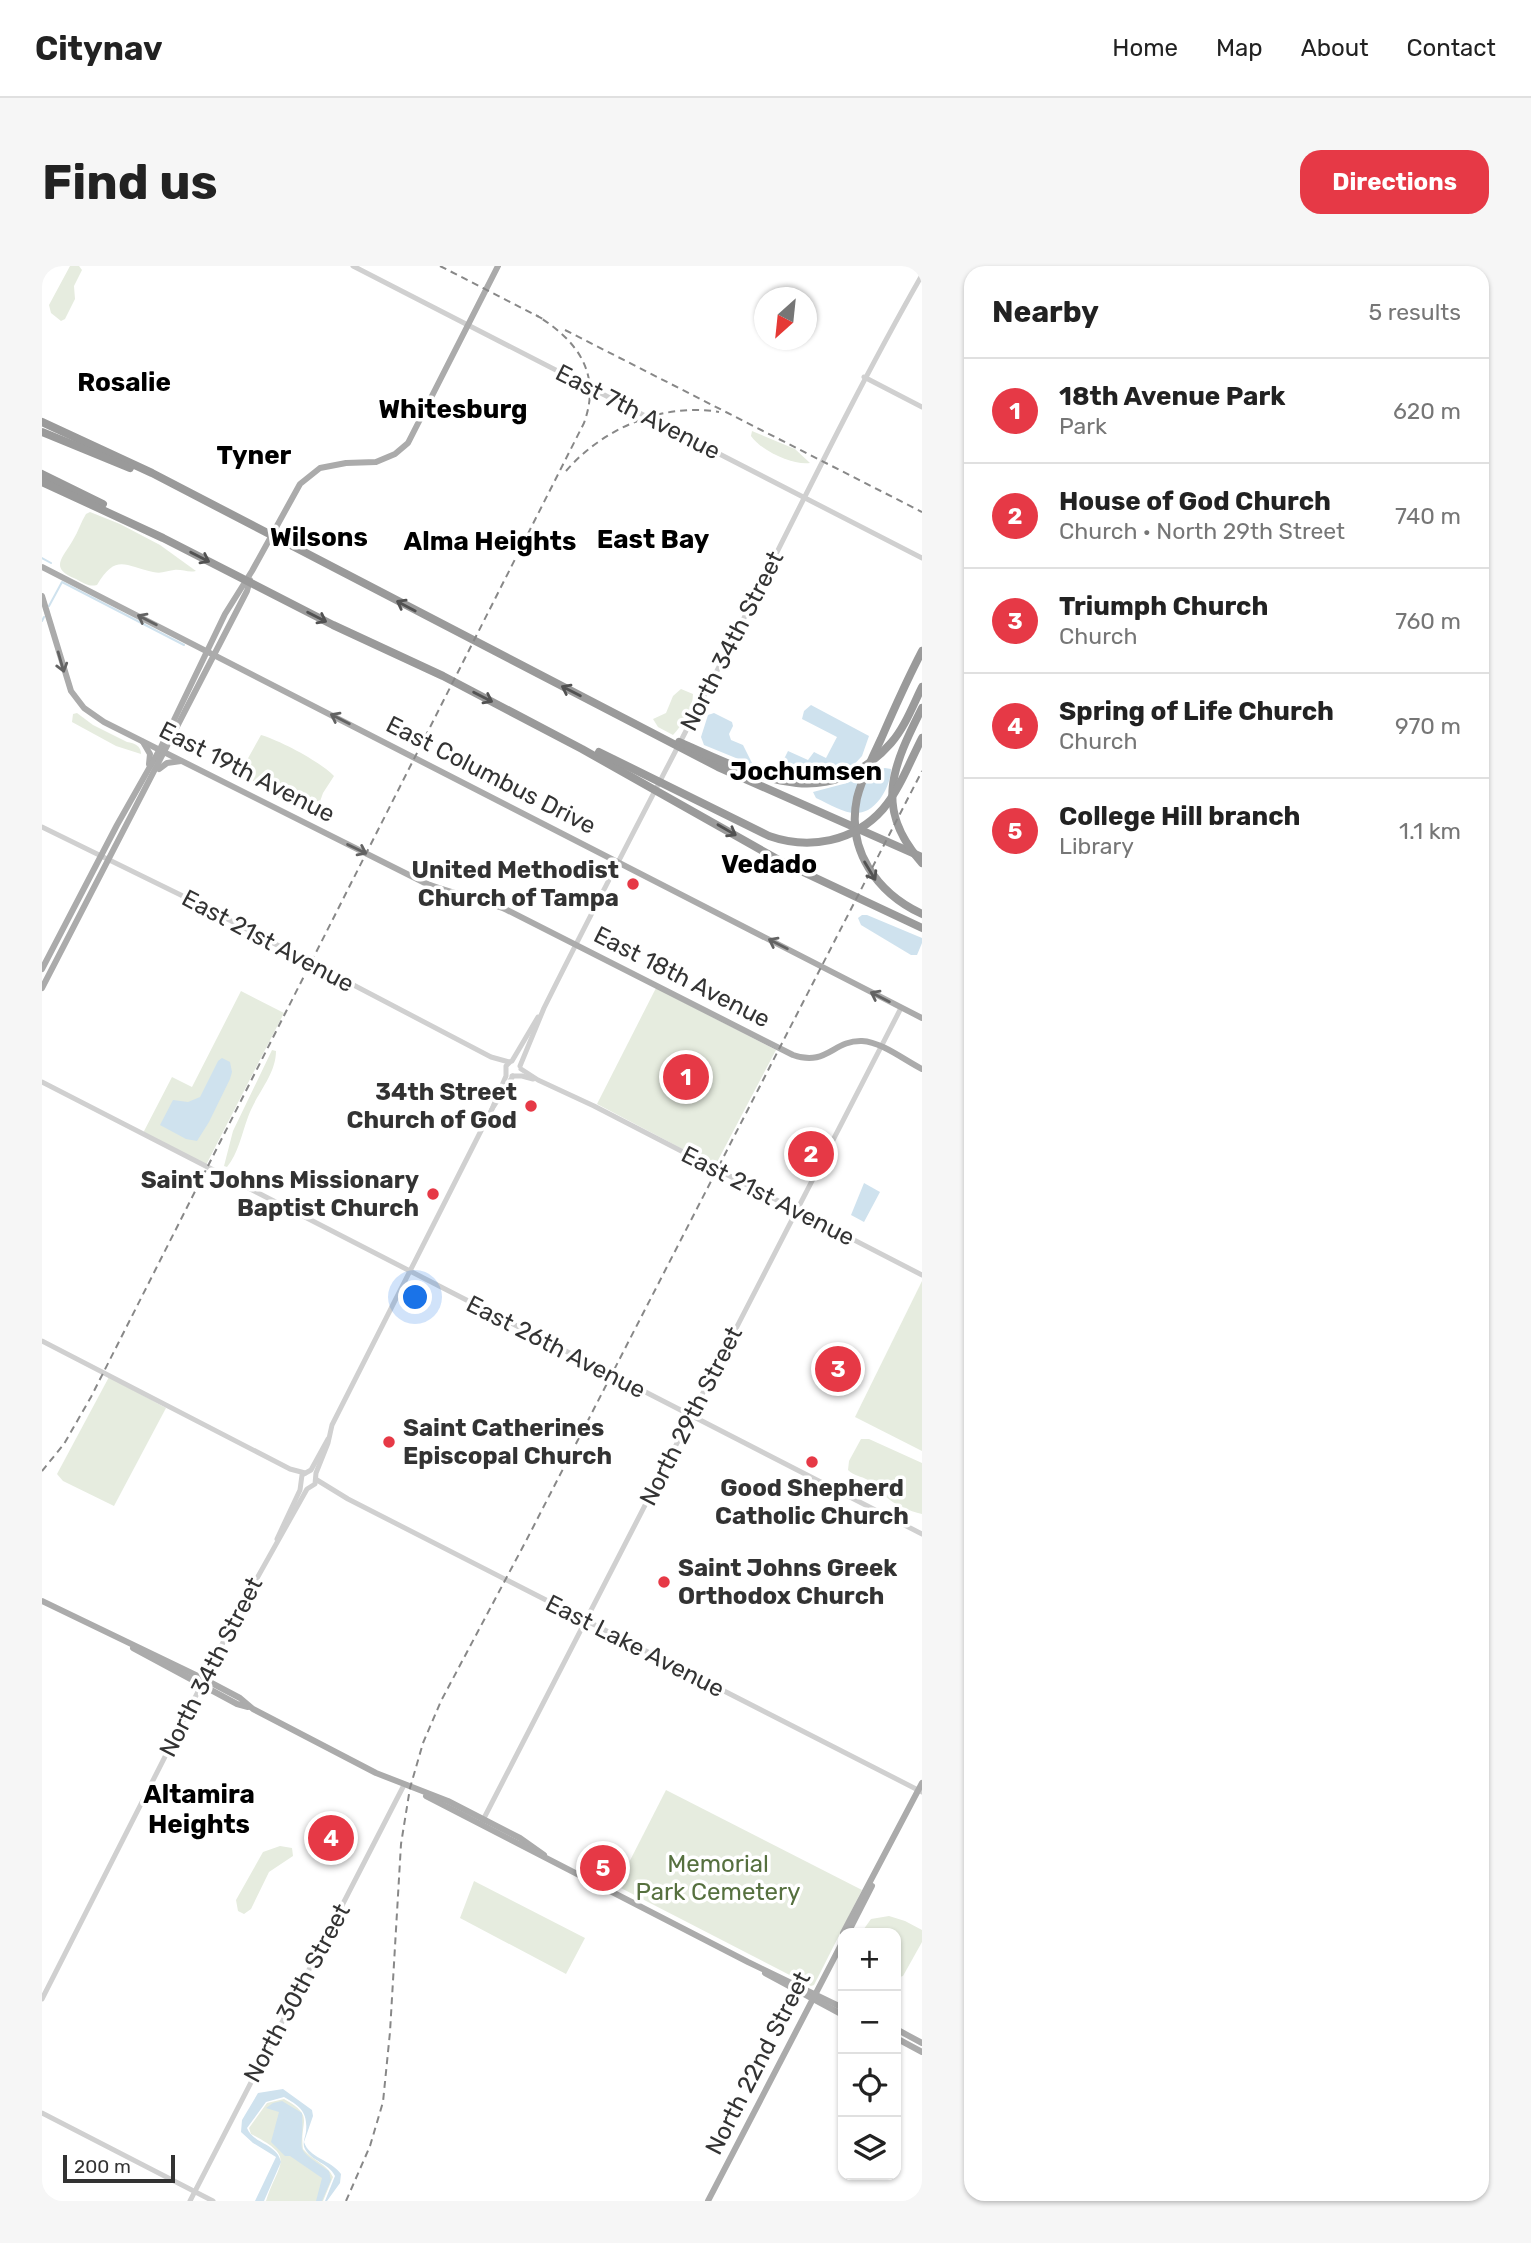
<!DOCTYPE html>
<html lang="en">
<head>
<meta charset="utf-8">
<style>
  body { margin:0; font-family:Rubik,sans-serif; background:#f6f6f6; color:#222 }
  .controls { position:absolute; right:21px; bottom:21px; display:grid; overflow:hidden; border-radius:14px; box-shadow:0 2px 5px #0004 }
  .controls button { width:63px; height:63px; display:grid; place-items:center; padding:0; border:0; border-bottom:2px solid #e0e0e0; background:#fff; color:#222; font:35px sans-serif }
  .compass { position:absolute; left:712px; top:21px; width:63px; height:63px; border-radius:50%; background:#fff; box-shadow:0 2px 5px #0004; rotate:207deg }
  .scale { position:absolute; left:21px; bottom:18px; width:112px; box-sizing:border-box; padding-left:7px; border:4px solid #333; border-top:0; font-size:19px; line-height:24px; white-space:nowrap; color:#333; -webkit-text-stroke:5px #fff; paint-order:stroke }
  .you { position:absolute; left:374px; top:1032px; width:24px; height:24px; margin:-18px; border:5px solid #fff; border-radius:50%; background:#1a73e8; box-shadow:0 0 0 10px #1a73e833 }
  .badge { display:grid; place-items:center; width:46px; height:46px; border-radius:50%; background:#e63946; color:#fff; font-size:23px; font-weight:700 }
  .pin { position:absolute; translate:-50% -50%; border:4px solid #fff; box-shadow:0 2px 7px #0006 }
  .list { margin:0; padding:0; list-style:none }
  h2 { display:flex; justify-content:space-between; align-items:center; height:91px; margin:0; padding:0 28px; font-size:30px }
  h2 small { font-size:23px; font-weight:400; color:#767676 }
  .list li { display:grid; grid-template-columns:46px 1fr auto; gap:21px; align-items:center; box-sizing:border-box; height:105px; padding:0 28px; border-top:2px solid #e0e0e0 }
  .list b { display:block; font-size:26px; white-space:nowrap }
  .list p { margin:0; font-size:23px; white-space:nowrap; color:#767676 }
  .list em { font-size:23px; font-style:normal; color:#767676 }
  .icon { flex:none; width:38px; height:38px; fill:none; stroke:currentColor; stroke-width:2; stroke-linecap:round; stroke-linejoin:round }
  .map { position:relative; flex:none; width:880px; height:1935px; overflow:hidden; border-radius:21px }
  header { display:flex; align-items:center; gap:42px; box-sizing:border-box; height:98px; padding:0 35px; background:#fff; border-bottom:2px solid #e0e0e0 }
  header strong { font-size:33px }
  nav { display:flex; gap:38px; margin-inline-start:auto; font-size:24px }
  .intro { display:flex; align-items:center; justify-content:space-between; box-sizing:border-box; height:168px; padding:0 42px }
  h1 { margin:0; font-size:49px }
  .button { padding:18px 32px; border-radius:21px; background:#e63946; color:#fff; font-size:24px; font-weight:700 }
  main { display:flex; gap:42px; padding:0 42px }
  aside { flex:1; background:#fff; border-radius:21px; box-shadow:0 2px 5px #0004 }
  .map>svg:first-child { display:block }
  .green { fill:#e6ecdf }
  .water { fill:#cfe2ee }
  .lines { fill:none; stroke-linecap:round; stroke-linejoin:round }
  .stream { stroke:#cfe2ee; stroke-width:2 }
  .minor { stroke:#d0d0d0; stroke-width:5 }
  .major { stroke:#ababab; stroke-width:6 }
  .highway { stroke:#9a9a9a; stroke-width:8 }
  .rail { stroke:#888; stroke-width:2; stroke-dasharray:7 5; stroke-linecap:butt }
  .oneway { stroke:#525252 }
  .oneway2 { stroke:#636363 }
  .poi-dot { fill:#e63946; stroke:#fff; stroke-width:2.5 }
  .labels { text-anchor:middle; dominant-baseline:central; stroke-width:7; stroke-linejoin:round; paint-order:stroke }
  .street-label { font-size:24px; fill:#333; stroke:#fff }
  .poi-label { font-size:24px; font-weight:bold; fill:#333; stroke:#fff; text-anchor:end }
  .park-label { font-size:24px; fill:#56703f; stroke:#fff }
  .neighbourhood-label { font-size:26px; font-weight:bold; fill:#000; stroke:#fff }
</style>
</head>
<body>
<header>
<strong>Citynav</strong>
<nav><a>Home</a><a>Map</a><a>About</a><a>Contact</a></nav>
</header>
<div class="intro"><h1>Find us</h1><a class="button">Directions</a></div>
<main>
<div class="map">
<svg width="880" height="1935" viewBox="0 0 880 1935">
  <rect width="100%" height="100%" fill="#fff"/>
  <!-- green -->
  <g class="green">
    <path d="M28 0H37L40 4 32 20 33 33 23 53 19 55 9 47 7 39Z"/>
    <path d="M710 165 753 183 768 197C752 200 718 184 709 170Z"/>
    <path d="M48 246 78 258 118 279 154 305C146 307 140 303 132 304 124 305 120 308 111 306 83 300 74 287 55 319 46 321 42 317 34 313 7 302 20 293 31 274 36 266 39 256 44 248Z"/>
    <path d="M639 423 651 428C651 443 641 458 631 469L616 461 611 453 624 447 631 430Z"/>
    <path d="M35 447 51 459 85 476C93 477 99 480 99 488L74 480 30 456 31 448Z"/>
    <path d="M219 469C237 474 279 496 292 510L281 527 275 544 270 547C255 544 207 517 200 503Z"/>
    <path d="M614 722 734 784 673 900 555 838Z"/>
    <path d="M199 725 242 747 163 901 100 869 130 811 150 821Z"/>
    <path d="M230 784 234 785C234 809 214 828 206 851 200 867 196 888 185 901L182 900 191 865Z"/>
    <path d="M880 1015V1185L813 1151Z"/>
    <path d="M67 1111 124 1142 72 1240 21 1215 15 1208Z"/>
    <path d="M819 1173H827L880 1197V1248C867 1245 853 1239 843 1230 837 1226 833 1219 826 1214 819 1210 812 1210 806 1204L807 1195Z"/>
    <path d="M624 1524 820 1624 772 1719 769 1720 575 1620Z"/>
    <path d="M238 1580 250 1582 251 1590 227 1606 209 1643 202 1648 196 1645 194 1634 221 1586Z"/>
    <path d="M432 1615 543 1672 524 1708 418 1652Z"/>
    <path d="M847 1650 863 1655 880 1664V1676L861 1710 854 1712V1667H819L829 1653Z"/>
    <path d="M242 1833C274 1851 257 1854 261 1883 270 1894 285 1898 291 1911L281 1935H224C237 1895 255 1892 209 1868L207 1862 225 1837Z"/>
  </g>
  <!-- water -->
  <g class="water">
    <path d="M769 439 827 470 820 490 808 503 785 509 755 513 736 505 746 485 766 494 772 486 784 492 795 471 760 453 762 445Z"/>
    <path d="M672 447 690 456 691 460 687 468 689 474 701 479 711 499 662 479 659 471 666 449Z"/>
    <path d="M843 502 849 503C849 513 844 525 838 533 818 559 798 543 774 532L771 526 805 517 833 504Z"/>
    <path d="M820 649H825L880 672V677L875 689H869L819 659 816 652Z"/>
    <path d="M180 792 188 796 190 806 188 813 167 856 155 875 144 873 118 859 131 834 146 836 158 831 176 795Z"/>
    <path d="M822 917 838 926 822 956 809 949Z"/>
    <path d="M241 1823 270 1844 271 1850 262 1876C267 1892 289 1894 299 1908L298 1917 285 1935H283L293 1910C286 1896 270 1896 263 1883 260 1877 263 1872 264 1866 266 1846 258 1840 242 1831L224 1836 205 1862C211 1878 235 1877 239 1896L222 1935H213L234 1891 211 1877 199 1866 200 1854 216 1827Z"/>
    <path d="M240 1835 260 1847C263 1889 248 1878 287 1905L289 1914 280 1935H274L280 1912 248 1890H243L229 1876 237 1846 224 1842 231 1837Z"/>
  </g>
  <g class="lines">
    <!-- stream -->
    <g class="stream">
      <path d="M0 292 9 297"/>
      <path d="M7 340 20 316 142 379"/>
      <path d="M0 355 2 351"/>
    </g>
    <!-- minor -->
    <g class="minor">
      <path d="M311 0 880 292"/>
      <path d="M822 111 880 141"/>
      <path d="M0 561 151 635 449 791 467 796"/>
      <path d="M470 795 496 751"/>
      <path d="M478 800 502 742C567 611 636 482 702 352 760 237 816 121 880 9"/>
      <path d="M479 803 496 814 552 840 880 1009"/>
      <path d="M470 810H480L491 813"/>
      <path d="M0 816 880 1268"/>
      <path d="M450 843 464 810V800L468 796"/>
      <path d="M0 1075 248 1203 263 1207"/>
      <path d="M275 1214 306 1233 880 1526"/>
      <path d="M235 1273 258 1224 260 1209 269 1204 286 1173"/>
      <path d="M440 1556 859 742"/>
      <path d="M0 1733 200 1339 265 1223 273 1218 274 1207 286 1177 290 1159 450 843 471 810"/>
      <path d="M0 1847 171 1935"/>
      <path d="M148 1935 362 1519"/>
    </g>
    <!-- major -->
    <g class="major">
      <path d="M0 301 880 752"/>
      <path d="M0 330 29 425 42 442 62 456 383 617C410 628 438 632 465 644L751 789C785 801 791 774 820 775 840 776 862 794 880 803"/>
      <path d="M101 476 108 488 107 498"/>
      <path d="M117 503 125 497 139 495"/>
      <path d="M0 703 75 559 118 483 183 348 210 305 258 218 278 202 304 197 334 196 353 188 366 177 456 0"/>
      <path d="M0 722 205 325 208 314"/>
      <path d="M0 1335 162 1413 198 1432 211 1443 334 1507 406 1535 478 1572 502 1589"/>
      <path d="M91 1382 195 1438 206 1441"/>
      <path d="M384 1530 706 1696 801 1742"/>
      <path d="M801 1667 880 1517"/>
      <path d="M806 1667 830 1620"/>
      <path d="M723 1707 801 1749"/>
      <path d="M854 1763 880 1777"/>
      <path d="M854 1772 880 1786"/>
      <path d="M666 1935 801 1675"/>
    </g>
    <!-- highway -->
    <g class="highway">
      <path d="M0 156 110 207 676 501 880 591"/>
      <path d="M0 166 88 202"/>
      <path d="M0 208 61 238"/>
      <path d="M0 216 121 272 291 359 401 410 540 483 744 598 880 662"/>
      <path d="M880 385C865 414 852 443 839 473 830 492 820 512 815 532 804 584 835 627 880 648"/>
      <path d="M880 442C851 500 831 542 880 597"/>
      <path d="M637 476C710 508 784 550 849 477 863 461 871 439 880 421"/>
      <path d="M557 486 727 570C767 584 812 576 841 543 858 523 868 495 880 472"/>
    </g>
    <!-- rail -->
    <g class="rail">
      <path d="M398 0 501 53"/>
      <path d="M523 64 880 246"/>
      <path d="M524 205C560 163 621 136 677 146"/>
      <path d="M0 1205 22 1178 49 1131 542 157C560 107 535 74 494 49"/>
      <path d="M304 1935 328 1880 341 1836 348 1766 359 1578 368 1522 381 1477 399 1435 485 1273 880 505"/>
    </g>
  </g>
  <!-- one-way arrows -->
  <defs><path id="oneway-shaft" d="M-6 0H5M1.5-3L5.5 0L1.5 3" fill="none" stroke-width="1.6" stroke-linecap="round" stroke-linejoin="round" transform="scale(1.75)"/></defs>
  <g class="oneway">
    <use href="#oneway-shaft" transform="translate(158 291) rotate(27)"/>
    <use href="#oneway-shaft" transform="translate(364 340) rotate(-152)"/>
    <use href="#oneway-shaft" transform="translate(275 351) rotate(27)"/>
    <use href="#oneway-shaft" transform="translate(529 425) rotate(-153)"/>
    <use href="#oneway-shaft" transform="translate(441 431) rotate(27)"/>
    <use href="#oneway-shaft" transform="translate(685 564) rotate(30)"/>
    <use href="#oneway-shaft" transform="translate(828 605) rotate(59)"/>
  </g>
  <g class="oneway2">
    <use href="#oneway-shaft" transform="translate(105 354) rotate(-153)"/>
    <use href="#oneway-shaft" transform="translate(19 396) rotate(74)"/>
    <use href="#oneway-shaft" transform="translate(298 453) rotate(-153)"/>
    <use href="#oneway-shaft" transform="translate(315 583) rotate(26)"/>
    <use href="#oneway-shaft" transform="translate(736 678) rotate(-153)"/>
    <use href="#oneway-shaft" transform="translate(838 731) rotate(-153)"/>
  </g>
  <!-- markers -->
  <g class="poi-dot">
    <circle cx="591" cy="618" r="7"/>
    <circle cx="489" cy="840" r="7"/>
    <circle cx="391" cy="928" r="7"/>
    <circle cx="347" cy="1176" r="7"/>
    <circle cx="770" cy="1196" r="7"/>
    <circle cx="622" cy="1316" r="7"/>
  </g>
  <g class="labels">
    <!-- street labels -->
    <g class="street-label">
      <text transform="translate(596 146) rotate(27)">East 7th Avenue</text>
      <text transform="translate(690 375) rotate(-63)">North 34th Street</text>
      <text transform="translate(205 506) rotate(27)">East 19th Avenue</text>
      <text transform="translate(449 509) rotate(27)">East Columbus Drive</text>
      <text transform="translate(226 675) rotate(28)">East 21st Avenue</text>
      <text transform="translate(640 711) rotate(27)">East 18th Avenue</text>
      <text transform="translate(726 930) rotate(27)">East 21st Avenue</text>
      <text transform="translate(514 1081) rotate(27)">East 26th Avenue</text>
      <text transform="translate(649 1150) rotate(-63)">North 29th Street</text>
      <text transform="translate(593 1380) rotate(27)">East Lake Avenue</text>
      <text transform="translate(169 1401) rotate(-63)">North 34th Street</text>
      <text transform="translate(255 1727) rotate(-62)">North 30th Street</text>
      <text transform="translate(716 1797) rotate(-63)">North 22nd Street</text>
    </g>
    <!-- poi labels -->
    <g class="poi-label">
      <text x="577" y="604">United Methodist<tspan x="577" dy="28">Church of Tampa</tspan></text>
      <text x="475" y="826">34th Street<tspan x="475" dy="28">Church of God</tspan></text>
      <text x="377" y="914">Saint Johns Missionary<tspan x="377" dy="28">Baptist Church</tspan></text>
      <text x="361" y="1162" text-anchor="start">Saint Catherines<tspan x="361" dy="28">Episcopal Church</tspan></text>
      <text x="770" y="1222" text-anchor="middle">Good Shepherd<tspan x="770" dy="28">Catholic Church</tspan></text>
      <text x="636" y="1302" text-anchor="start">Saint Johns Greek<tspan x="636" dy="28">Orthodox Church</tspan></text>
    </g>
    <!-- park labels -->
    <g class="park-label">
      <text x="676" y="1598">Memorial<tspan x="676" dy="28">Park Cemetery</tspan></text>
    </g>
    <!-- neighbourhood labels -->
    <g class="neighbourhood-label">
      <text x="82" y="116">Rosalie</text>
      <text x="411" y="143">Whitesburg</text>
      <text x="212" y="189">Tyner</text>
      <text x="277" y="271">Wilsons</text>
      <text x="611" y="273">East Bay</text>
      <text x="448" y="275">Alma Heights</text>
      <text x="764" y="505">Jochumsen</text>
      <text x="727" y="598">Vedado</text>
      <text x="157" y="1528">Altamira<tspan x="157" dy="30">Heights</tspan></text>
    </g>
  </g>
</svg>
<div class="controls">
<button>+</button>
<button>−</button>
<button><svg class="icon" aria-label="locate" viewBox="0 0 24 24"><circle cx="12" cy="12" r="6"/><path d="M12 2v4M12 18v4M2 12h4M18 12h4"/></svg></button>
<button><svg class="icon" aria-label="layers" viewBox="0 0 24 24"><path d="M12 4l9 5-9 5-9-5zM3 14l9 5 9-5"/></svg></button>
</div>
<svg class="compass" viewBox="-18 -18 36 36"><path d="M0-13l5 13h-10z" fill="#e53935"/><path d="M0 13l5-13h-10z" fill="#767676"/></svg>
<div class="scale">200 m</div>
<div class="you"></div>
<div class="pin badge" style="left:644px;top:811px">1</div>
<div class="pin badge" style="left:769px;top:888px">2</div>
<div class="pin badge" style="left:796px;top:1103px">3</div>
<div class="pin badge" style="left:289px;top:1572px">4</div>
<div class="pin badge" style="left:561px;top:1602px">5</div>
</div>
<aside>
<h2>Nearby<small>5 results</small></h2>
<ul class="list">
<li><span class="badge">1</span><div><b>18th Avenue Park</b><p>Park</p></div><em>620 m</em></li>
<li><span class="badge">2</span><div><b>House of God Church</b><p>Church · North 29th Street</p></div><em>740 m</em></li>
<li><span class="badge">3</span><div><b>Triumph Church</b><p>Church</p></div><em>760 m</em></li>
<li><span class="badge">4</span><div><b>Spring of Life Church</b><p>Church</p></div><em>970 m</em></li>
<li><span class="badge">5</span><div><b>College Hill branch</b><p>Library</p></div><em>1.1 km</em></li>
</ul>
</aside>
</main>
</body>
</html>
